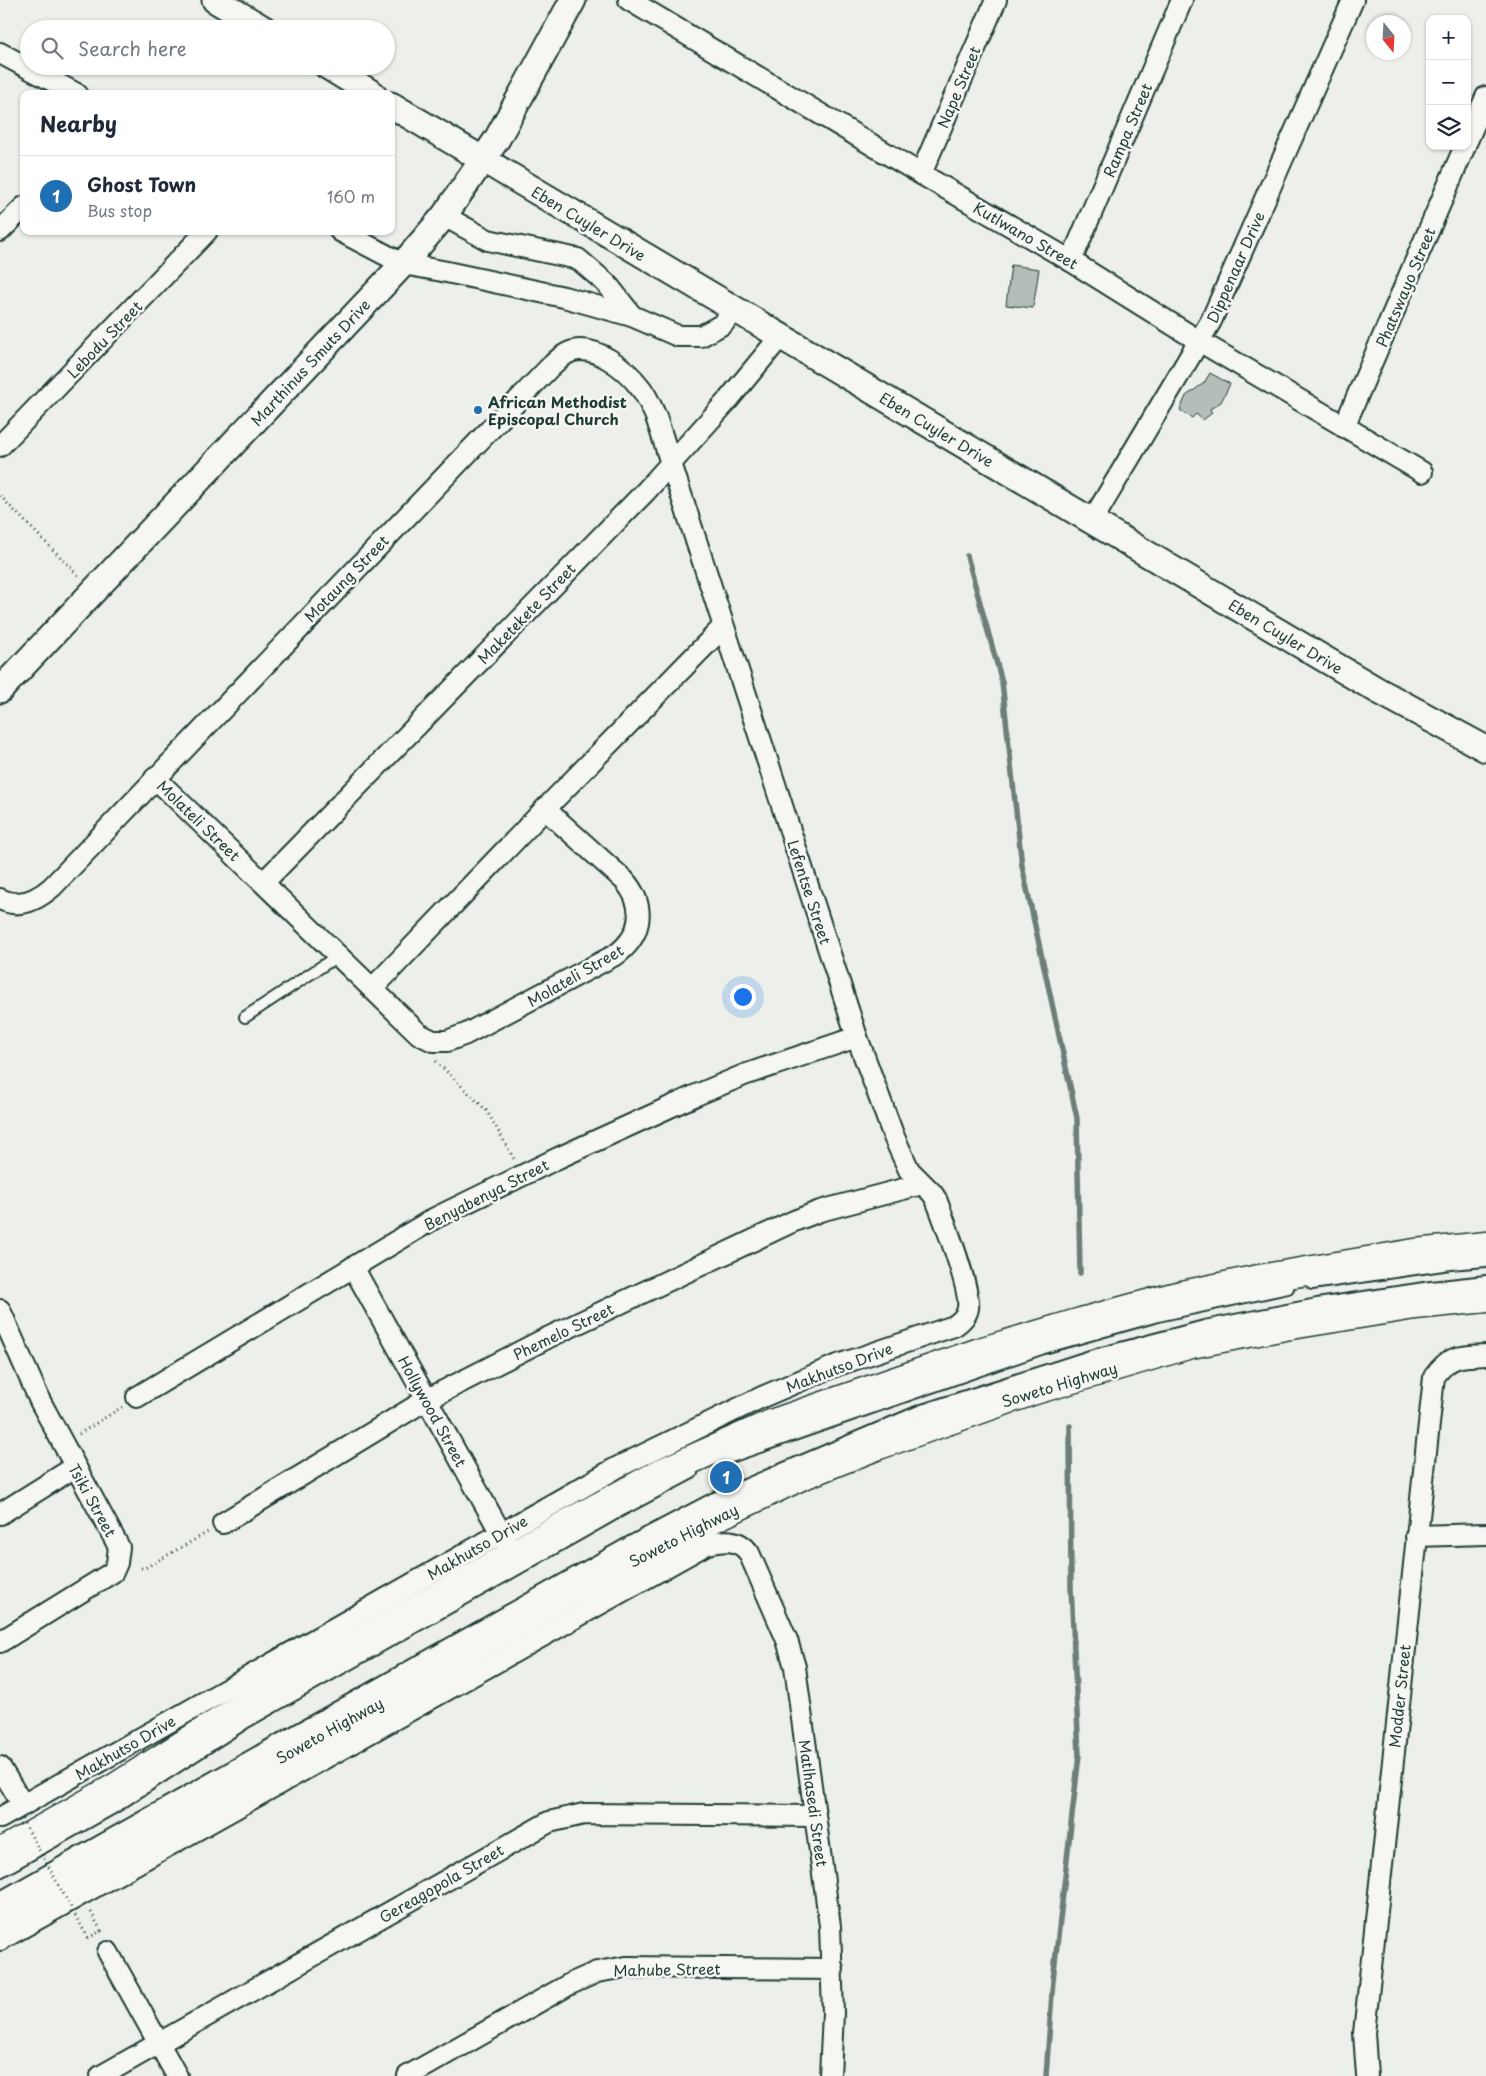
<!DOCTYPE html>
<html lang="en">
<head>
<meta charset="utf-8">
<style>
  body { margin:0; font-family:"Playpen Sans",sans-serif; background:#f6f6f7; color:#1f2937 }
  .controls { position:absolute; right:15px; top:15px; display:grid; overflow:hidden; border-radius:10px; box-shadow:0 1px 4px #0004 }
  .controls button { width:45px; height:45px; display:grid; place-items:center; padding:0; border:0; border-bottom:1px solid #e0e1e3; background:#fff; color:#1f2937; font:25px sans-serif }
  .compass { position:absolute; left:1366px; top:15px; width:45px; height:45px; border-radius:50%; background:#fff; box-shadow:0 1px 4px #0004; rotate:162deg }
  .you { position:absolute; left:742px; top:996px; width:18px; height:18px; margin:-12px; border:4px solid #fff; border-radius:50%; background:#1a73e8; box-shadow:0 0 0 8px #1a73e833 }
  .badge { display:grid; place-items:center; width:32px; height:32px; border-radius:50%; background:#1f6fb2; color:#fff; font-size:16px; font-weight:700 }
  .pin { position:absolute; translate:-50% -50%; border:2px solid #fff; box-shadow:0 1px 5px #0006 }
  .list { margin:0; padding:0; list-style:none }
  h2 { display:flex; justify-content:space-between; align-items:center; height:65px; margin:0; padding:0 20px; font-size:21px }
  h2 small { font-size:16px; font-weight:400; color:#747a83 }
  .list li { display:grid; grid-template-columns:32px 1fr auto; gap:15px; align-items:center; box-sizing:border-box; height:80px; padding:0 20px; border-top:1px solid #e0e1e3 }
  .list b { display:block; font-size:19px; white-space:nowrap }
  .list p { margin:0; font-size:16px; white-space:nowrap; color:#747a83 }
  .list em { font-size:16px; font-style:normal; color:#747a83 }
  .icon { flex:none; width:28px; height:28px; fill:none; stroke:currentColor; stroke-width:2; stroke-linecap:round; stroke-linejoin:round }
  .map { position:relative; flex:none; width:1486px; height:2076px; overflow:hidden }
  .search { position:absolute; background:#fff; box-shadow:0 1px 4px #0004; left:20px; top:20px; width:375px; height:55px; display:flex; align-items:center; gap:12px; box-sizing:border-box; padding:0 18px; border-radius:28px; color:#747a83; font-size:19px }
  .panel { position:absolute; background:#fff; box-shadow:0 1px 4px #0004; left:20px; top:90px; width:375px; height:145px; border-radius:10px }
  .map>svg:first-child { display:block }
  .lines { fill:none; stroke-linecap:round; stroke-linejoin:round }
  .stream { stroke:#6c7e77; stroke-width:5.5 }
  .building { fill:#b4bdb8; stroke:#1f3d34 }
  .service-casing { stroke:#1f3d34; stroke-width:14 }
  .minor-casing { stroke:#1f3d34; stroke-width:24 }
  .tertiary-casing { stroke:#1f3d34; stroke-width:29 }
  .secondary-casing { stroke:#1f3d34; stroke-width:31 }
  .path { stroke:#1f3d34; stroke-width:3; stroke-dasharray:1 4; stroke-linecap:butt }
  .service { stroke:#f6f6f2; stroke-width:10 }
  .minor { stroke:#f6f6f2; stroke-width:20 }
  .tertiary { stroke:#f6f6f2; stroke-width:25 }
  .secondary { stroke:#f6f6f2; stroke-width:28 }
  .path-bridge { stroke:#1f3d34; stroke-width:3; stroke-dasharray:1 4; stroke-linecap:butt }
  .poi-dot { fill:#1f6fb2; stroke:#f6f6f2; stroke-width:2 }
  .labels { text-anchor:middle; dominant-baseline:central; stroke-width:5; stroke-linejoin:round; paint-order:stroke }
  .street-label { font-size:15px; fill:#1f3d34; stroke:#f6f6f2 }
  .poi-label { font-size:15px; font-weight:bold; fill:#1f3d34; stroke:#f6f6f2; text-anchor:start }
</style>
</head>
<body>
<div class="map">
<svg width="1486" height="2076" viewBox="0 0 1486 2076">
  <rect width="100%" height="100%" fill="#edefea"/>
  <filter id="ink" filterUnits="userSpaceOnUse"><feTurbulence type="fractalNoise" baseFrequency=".02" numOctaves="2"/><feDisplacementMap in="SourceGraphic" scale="10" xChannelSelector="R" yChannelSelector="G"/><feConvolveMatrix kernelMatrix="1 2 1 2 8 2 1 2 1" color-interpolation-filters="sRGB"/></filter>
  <g filter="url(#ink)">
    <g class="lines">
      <!-- stream -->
      <g class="stream">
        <path d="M967 556 1002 682 1022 866 1077 1118 1080 1273"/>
        <path d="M1046 2076 1053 1980 1079 1755 1071 1587 1070 1426"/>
      </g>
    </g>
    <!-- building -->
    <g class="building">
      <path d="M1011 265 1039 269 1033 308 1006 305Z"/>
      <path d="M1210 373 1230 384 1221 402 1210 409 1212 413 1203 420 1196 414 1192 418 1180 410 1186 396 1204 383Z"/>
    </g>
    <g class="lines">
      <defs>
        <g id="service">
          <path d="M245 1017 339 955"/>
          <path d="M1312 1284 1450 1264 1486 1261"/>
          <path d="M728 1458 1044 1348 1158 1316 1288 1288"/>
          <path d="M0 1872 112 1809 245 1723 624 1509 692 1473"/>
          <path d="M0 1897 626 1544 714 1498 919 1411 1090 1356 1204 1326 1317 1304 1431 1287 1486 1281"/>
        </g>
        <g id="minor">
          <path d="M629 0 921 174 1071 261 1199 341 1422 472"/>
          <path d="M0 53 77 94"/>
          <path d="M1467 141 1486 97"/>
          <path d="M921 174 996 0"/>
          <path d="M444 216 488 240 578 259 607 284 632 316"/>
          <path d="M0 231 24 207"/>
          <path d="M340 231 403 264 442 271 564 297 632 316 678 336H701L723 324 734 309"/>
          <path d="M1071 261 1182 0"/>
          <path d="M1344 427 1465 146"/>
          <path d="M0 446 207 231"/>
          <path d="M1092 521 1211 321 1353 0"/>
          <path d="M155 778 419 1034 433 1041H447L466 1034 617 954C643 934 646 905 624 880L545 809"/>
          <path d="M264 882 646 491 728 400 780 337"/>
          <path d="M0 899C19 909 37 900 52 887L548 369C555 362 563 354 573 351 596 345 626 369 639 386 647 395 651 406 656 417L857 1037 894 1137 909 1170 932 1193 936 1199C944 1220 971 1290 968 1308 967 1316 960 1322 954 1326L835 1366 762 1397 618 1467 0 1818"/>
          <path d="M373 988 545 809 723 627"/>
          <path d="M353 1267 507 1544"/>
          <path d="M0 1310 40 1401 119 1547 117 1563 113 1572 0 1642"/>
          <path d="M137 1397 435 1218 558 1158 694 1096 744 1075 857 1037"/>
          <path d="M0 1514 75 1467"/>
          <path d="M223 1523 426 1400 547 1338 794 1221 820 1211 922 1184"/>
          <path d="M1416 1536 1486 1534"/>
          <path d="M0 1767 23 1805"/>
          <path d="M0 1940 707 1544C723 1540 739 1538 749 1553L787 1640 795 1667 830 1926 833 2013 830 2076"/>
          <path d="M108 1952 177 2076"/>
          <path d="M101 2076 549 1822 584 1814 815 1816"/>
          <path d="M408 2076 570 1984 597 1972 626 1967 833 1969"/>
          <path d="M1367 2076 1364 2033 1434 1377C1449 1355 1461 1356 1486 1355"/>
        </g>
        <g id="tertiary">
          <path d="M215 0 264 29"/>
          <path d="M327 66 373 94"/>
          <path d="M391 105 1272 628 1377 690 1486 749"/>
          <path d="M0 690 403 264 444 216 497 139 573 0"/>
        </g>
        <g id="secondary">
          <path d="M0 1853 113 1789 249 1703 567 1524 661 1473 771 1424 983 1351 1081 1322 1173 1297 1259 1279 1415 1253 1486 1246"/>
          <path d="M0 1915 562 1598 685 1532 801 1476 876 1446 1035 1390 1191 1344 1285 1326 1415 1305 1486 1298"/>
        </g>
      </defs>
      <!-- service casing -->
      <use href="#service" class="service-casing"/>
      <!-- minor casing -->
      <use href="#minor" class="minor-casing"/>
      <!-- tertiary casing -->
      <use href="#tertiary" class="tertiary-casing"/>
      <!-- secondary casing -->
      <use href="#secondary" class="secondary-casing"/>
      <!-- path -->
      <g class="path">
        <path d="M0 496 79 576"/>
        <path d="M436 1061 487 1111 514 1159"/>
        <path d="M79 1434 122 1407"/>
        <path d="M136 1568H145L208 1532"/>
        <path d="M91 1912 101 1931"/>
        <path d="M88 1938 101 1931 102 1932"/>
      </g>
      <!-- service -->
      <use href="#service" class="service"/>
      <!-- minor -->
      <use href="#minor" class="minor"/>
      <!-- tertiary -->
      <use href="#tertiary" class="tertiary"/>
      <!-- secondary -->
      <use href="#secondary" class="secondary"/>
      <!-- path-bridge -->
      <path class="path-bridge" d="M22 1819 88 1938"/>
    </g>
  </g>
  <!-- markers -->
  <circle class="poi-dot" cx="478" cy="410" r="5"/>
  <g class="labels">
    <!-- street labels -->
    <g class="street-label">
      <text transform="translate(958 87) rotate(-67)">Nape Street</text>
      <text transform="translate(1127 130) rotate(-67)">Rampa Street</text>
      <text transform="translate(589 223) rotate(31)">Eben Cuyler Drive</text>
      <text transform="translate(1026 235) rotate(30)">Kutlwano Street</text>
      <text transform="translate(1235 267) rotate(-66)">Dippenaar Drive</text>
      <text transform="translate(1405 287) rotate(-67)">Phatswayo Street</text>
      <text transform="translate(104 339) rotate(-46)">Lebodu Street</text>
      <text transform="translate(310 362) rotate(-47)">Marthinus Smuts Drive</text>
      <text transform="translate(937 429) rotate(31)">Eben Cuyler Drive</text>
      <text transform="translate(346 578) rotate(-46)">Motaung Street</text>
      <text transform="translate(526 613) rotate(-46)">Maketekete Street</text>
      <text transform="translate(1286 636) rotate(31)">Eben Cuyler Drive</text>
      <text transform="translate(199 820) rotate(44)">Molateli Street</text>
      <text transform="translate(810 892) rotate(72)">Lefentse Street</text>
      <text transform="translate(575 975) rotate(-30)">Molateli Street</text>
      <text transform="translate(486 1194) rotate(-27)">Benyabenya Street</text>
      <text transform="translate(563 1331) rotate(-26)">Phemelo Street</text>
      <text transform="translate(839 1367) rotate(-21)">Makhutso Drive</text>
      <text transform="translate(1059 1384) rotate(-17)">Soweto Highway</text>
      <text transform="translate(433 1411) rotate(61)">Hollywood Street</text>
      <text transform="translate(93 1500) rotate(61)">Tsiki Street</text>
      <text transform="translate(683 1535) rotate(-27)">Soweto Highway</text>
      <text transform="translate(477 1547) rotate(-30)">Makhutso Drive</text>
      <text transform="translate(1399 1696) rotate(-84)">Modder Street</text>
      <text transform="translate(329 1730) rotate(-29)">Soweto Highway</text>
      <text transform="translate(125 1747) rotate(-30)">Makhutso Drive</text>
      <text transform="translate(814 1803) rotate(82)">Matlhasedi Street</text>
      <text transform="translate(441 1883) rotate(-30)">Gereagopola Street</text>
      <text transform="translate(667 1969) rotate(-1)">Mahube Street</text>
    </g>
    <!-- poi labels -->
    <g class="poi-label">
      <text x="488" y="401">African Methodist<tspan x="488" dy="17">Episcopal Church</tspan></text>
    </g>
  </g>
</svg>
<div class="controls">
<button>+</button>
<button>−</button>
<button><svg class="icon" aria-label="layers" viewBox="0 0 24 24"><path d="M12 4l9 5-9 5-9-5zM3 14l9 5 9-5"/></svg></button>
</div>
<svg class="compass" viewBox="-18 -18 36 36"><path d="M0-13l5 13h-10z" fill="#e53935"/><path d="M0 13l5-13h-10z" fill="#747a83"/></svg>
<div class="you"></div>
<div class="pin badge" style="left:726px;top:1477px">1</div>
<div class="search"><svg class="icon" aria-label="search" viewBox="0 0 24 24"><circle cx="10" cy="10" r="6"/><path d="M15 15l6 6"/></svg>Search here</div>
<section class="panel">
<h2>Nearby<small></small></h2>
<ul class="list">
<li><span class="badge">1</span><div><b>Ghost Town</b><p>Bus stop</p></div><em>160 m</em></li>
</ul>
</section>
</div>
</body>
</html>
